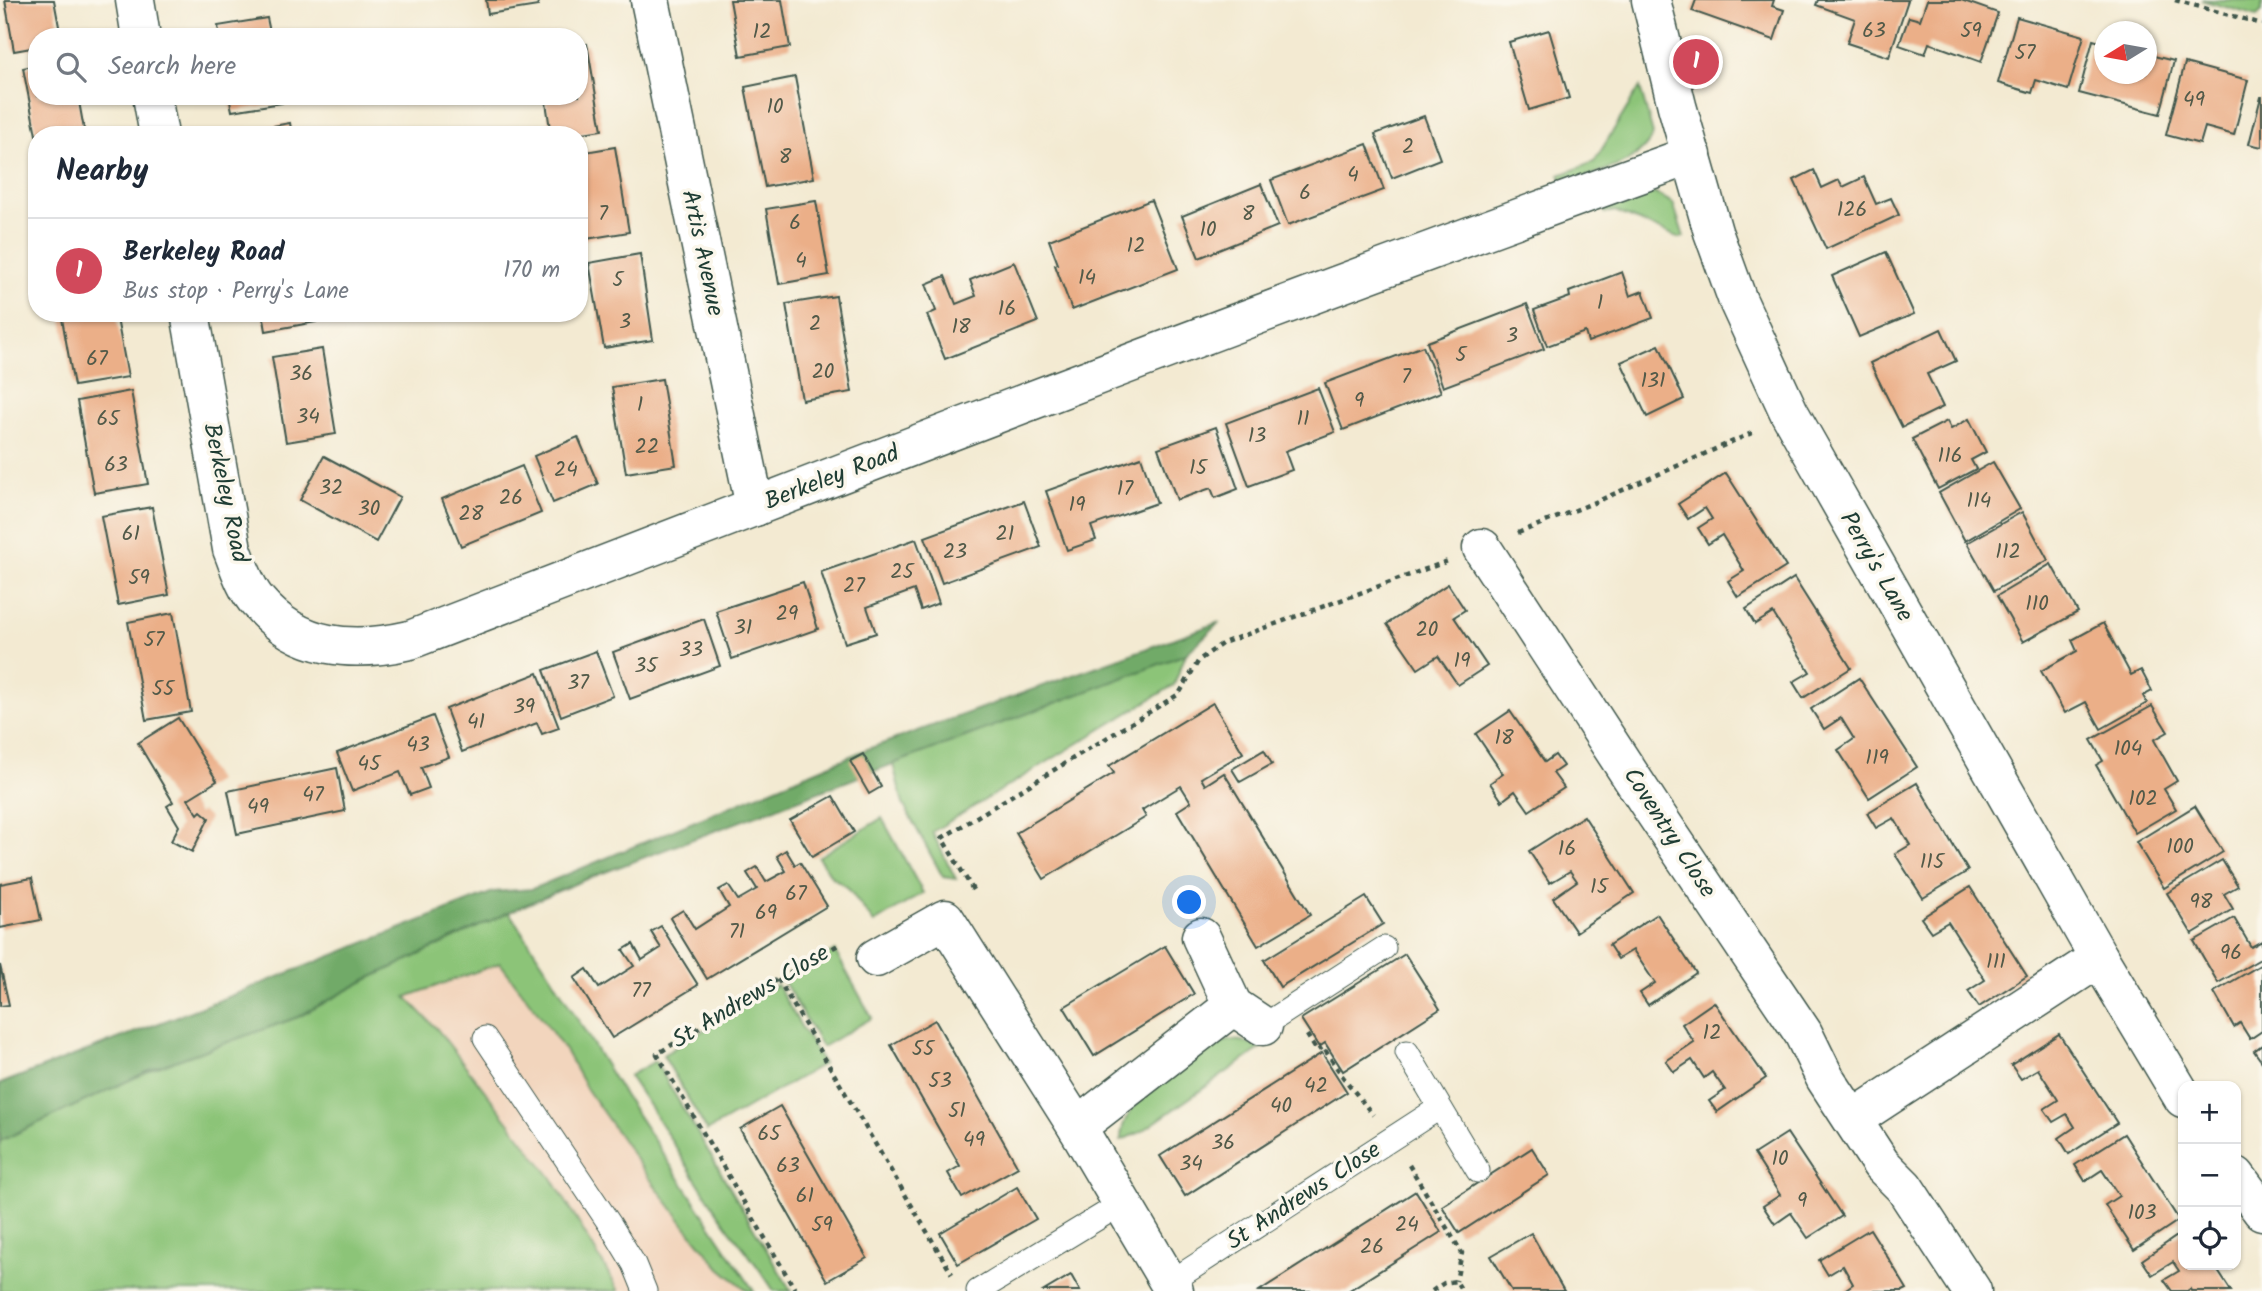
<!DOCTYPE html>
<html lang="en">
<head>
<meta charset="utf-8">
<style>
  body { margin:0; font-family:Kalam,sans-serif; background:#f6f6f7; color:#1f2937 }
  .controls { position:absolute; right:21px; bottom:21px; display:grid; overflow:hidden; border-radius:14px; box-shadow:0 2px 5px #0004 }
  .controls button { width:63px; height:63px; display:grid; place-items:center; padding:0; border:0; border-bottom:2px solid #e0e1e3; background:#fff; color:#1f2937; font:35px sans-serif }
  .compass { position:absolute; left:2094px; top:21px; width:63px; height:63px; border-radius:50%; background:#fff; box-shadow:0 2px 5px #0004; rotate:259deg }
  .you { position:absolute; left:1190px; top:903px; width:24px; height:24px; margin:-18px; border:5px solid #fff; border-radius:50%; background:#1a73e8; box-shadow:0 0 0 10px #1a73e833 }
  .badge { display:grid; place-items:center; width:46px; height:46px; border-radius:50%; background:#d1495b; color:#fff; font-size:23px; font-weight:700 }
  .pin { position:absolute; translate:-50% -50%; border:4px solid #fff; box-shadow:0 2px 7px #0006 }
  .list { margin:0; padding:0; list-style:none }
  h2 { display:flex; justify-content:space-between; align-items:center; height:91px; margin:0; padding:0 28px; font-size:30px }
  h2 small { font-size:23px; font-weight:400; color:#747a83 }
  .list li { display:grid; grid-template-columns:46px 1fr auto; gap:21px; align-items:center; box-sizing:border-box; height:105px; padding:0 28px; border-top:2px solid #e0e1e3 }
  .list b { display:block; font-size:26px; white-space:nowrap }
  .list p { margin:0; font-size:23px; white-space:nowrap; color:#747a83 }
  .list em { font-size:23px; font-style:normal; color:#747a83 }
  .icon { flex:none; width:38px; height:38px; fill:none; stroke:currentColor; stroke-width:2; stroke-linecap:round; stroke-linejoin:round }
  .map { position:relative; flex:none; width:2262px; height:1291px; overflow:hidden }
  .search { position:absolute; background:#fff; box-shadow:0 2px 5px #0004; left:28px; top:28px; width:560px; height:77px; display:flex; align-items:center; gap:18px; box-sizing:border-box; padding:0 24px; border-radius:28px; color:#747a83; font-size:26px }
  .panel { position:absolute; background:#fff; box-shadow:0 2px 5px #0004; left:28px; top:126px; width:560px; height:196px; border-radius:28px }
  .map>svg:first-child { display:block }
  .built { fill:#f2d5bd }
  .green { fill:#8cc478; stroke:#568056; stroke-width:2 }
  .forest { fill:#71aa68; stroke:#48744e; stroke-width:2 }
  .building { fill:#ebaf88 }
  .lines { fill:none; stroke-linecap:round; stroke-linejoin:round }
  .service-casing { stroke:#3f574c; stroke-width:25 }
  .minor-casing { stroke:#3f574c; stroke-width:41 }
  .path { stroke:#3f574c; stroke-width:4.5; stroke-dasharray:5 5; stroke-linecap:butt }
  .service { stroke:#fff; stroke-width:23 }
  .minor { stroke:#fff; stroke-width:38 }
  .labels { text-anchor:middle; dominant-baseline:central; stroke-width:7; stroke-linejoin:round; paint-order:stroke }
  .number-label { font-size:21px; fill:#525a49 }
  .street-label { font-size:24px; fill:#1f3d34; stroke:#fbf7ec }
</style>
</head>
<body>
<div class="map">
<svg width="2262" height="1291" viewBox="0 0 2262 1291">
  <rect width="100%" height="100%" fill="#fbf7ec"/>
  <filter id="ink" filterUnits="userSpaceOnUse"><feTurbulence type="fractalNoise" baseFrequency=".0143" numOctaves="2"/><feDisplacementMap in="SourceGraphic" scale="14" xChannelSelector="R" yChannelSelector="G"/><feConvolveMatrix kernelMatrix="1 2 1 2 8 2 1 2 1" color-interpolation-filters="sRGB"/></filter>
  <filter id="wash" filterUnits="userSpaceOnUse"><feTurbulence type="fractalNoise" baseFrequency=".00686" numOctaves="4" result="noise"/><feDisplacementMap in="SourceGraphic" scale="28" xChannelSelector="R" yChannelSelector="G"/><feGaussianBlur stdDeviation="1.57" result="paint"/><feColorMatrix in="noise" values="0 0 0 0 0 0 0 0 0 0 0 0 0 0 0 0 0 1.4 0 .05"/><feComposite in="paint" operator="in"/></filter>
  <g filter="url(#wash)">
    <rect width="100%" height="100%" fill="#f3ead2"/>
    <!-- built -->
    <path class="built" d="M500 963 539 1014 566 1052 586 1088 644 1171 687 1228 720 1268 748 1291H0L406 996Z"/>
    <!-- green -->
    <g class="green">
      <path d="M2201 0H2262V11L2257 16Z"/>
      <path d="M1640 87 1653 134C1640 166 1593 173 1564 184L1560 175 1594 162Z"/>
      <path d="M1644 191 1656 194 1673 203 1684 237 1680 238 1615 211 1605 213 1601 203Z"/>
      <path d="M1186 654 1174 685 932 832 956 879 943 877 903 804 893 764Z"/>
      <path d="M882 818 923 893 874 923 847 887 832 877 818 857Z"/>
      <path d="M509 912 552 977 620 1089 754 1291H748L720 1268 687 1228 644 1171 586 1088 566 1052 539 1014 500 963 406 997 437 1029 552 1178 619 1291H0V1141L155 1068 298 1017 366 980Z"/>
      <path d="M835 951 872 1018 822 1047 783 980Z"/>
      <path d="M777 985 823 1064 707 1131 663 1055Z"/>
      <path d="M1231 1040 1242 1041 1261 1048 1141 1132 1121 1140C1121 1125 1127 1116 1136 1104 1163 1082 1195 1046 1231 1040Z"/>
      <path d="M655 1061 791 1291H774C756 1262 733 1236 714 1207 685 1164 659 1119 629 1076Z"/>
    </g>
    <!-- forest -->
    <path class="forest" d="M1220 622 1186 654 584 880 509 912 366 980 298 1017 155 1068 0 1141V1084L230 996 493 892 532 889 865 750Z"/>
    <g id="blocks">
      <!-- building -->
      <g class="building">
        <path d="M5 0H54L61 37H37V47L14 51Z"/>
        <path d="M486 0H537L538 6 488 14Z"/>
        <path d="M730 0H782L790 47 740 56Z"/>
        <path d="M1696 0H1774L1772 6 1784 10 1774 40 1692 11Z"/>
        <path d="M1818 0H1908L1889 57 1847 43 1855 19 1816 5Z"/>
        <path d="M1927 0H1961L1998 13 1981 62 1929 43 1925 54 1899 45 1909 17 1920 20Z"/>
        <path d="M2017 17 2084 36 2068 90 2036 80 2032 93 1998 83Z"/>
        <path d="M267 18 271 37H220L218 26Z"/>
        <path d="M1549 30 1569 98 1529 110 1509 42Z"/>
        <path d="M2093 40 2104 43V74H2146V54L2174 61 2160 114 2079 93Z"/>
        <path d="M587 44 602 130 570 135H551L545 96H579V46Z"/>
        <path d="M2185 63 2248 80 2234 135 2205 127 2200 144 2166 135Z"/>
        <path d="M37 65V96H78L85 135H36L23 68Z"/>
        <path d="M795 77 814 178 765 187 745 87Z"/>
        <path d="M229 96H281L282 103 232 111Z"/>
        <path d="M2261 97H2262V147L2249 144Z"/>
        <path d="M1424 116 1440 159 1392 178 1375 134Z"/>
        <path d="M290 123 292 135H241L240 132Z"/>
        <path d="M1367 144 1384 190 1288 225 1271 180Z"/>
        <path d="M615 147 629 232 580 240 579 153Z"/>
        <path d="M1814 170 1822 188 1839 180 1843 187 1864 177 1876 204 1891 198 1899 215 1826 249 1794 180Z"/>
        <path d="M1261 184 1278 226 1199 258 1182 216Z"/>
        <path d="M1151 200 1178 269 1072 310 1055 265 1058 264 1049 240Z"/>
        <path d="M816 201 829 275 779 284 766 209Z"/>
        <path d="M1886 252 1914 314 1859 337 1832 276Z"/>
        <path d="M640 254 653 340 604 348 589 263Z"/>
        <path d="M1014 262 1038 322 945 359 927 315 936 311 926 284 945 276 956 304 976 296 970 280Z"/>
        <path d="M1622 272 1630 296 1643 291 1653 318 1588 342 1585 332 1547 346 1534 310 1570 297 1569 292Z"/>
        <path d="M836 296 852 392 802 400 786 304Z"/>
        <path d="M1527 304 1544 349 1443 387 1427 342Z"/>
        <path d="M61 313H116L128 377 74 386Z"/>
        <path d="M263 313H315L316 322 266 331Z"/>
        <path d="M1941 329 1956 361 1927 374 1943 407 1902 427 1870 363Z"/>
        <path d="M1659 345 1684 399 1647 417 1621 362Z"/>
        <path d="M1423 346 1441 392 1343 430 1325 383Z"/>
        <path d="M322 349 336 434 286 442 272 357Z"/>
        <path d="M662 379 676 465 626 473 612 387Z"/>
        <path d="M1318 388 1335 432 1285 451 1292 470 1249 486 1226 423Z"/>
        <path d="M131 391 148 484 94 493 77 401Z"/>
        <path d="M1969 419 1986 452 1971 460 1976 469 1938 489 1912 439 1947 421 1951 429Z"/>
        <path d="M1216 427 1238 489 1215 498 1211 488 1177 500 1158 448Z"/>
        <path d="M578 437 598 484 553 503 534 456Z"/>
        <path d="M324 456 400 497 376 542 300 500Z"/>
        <path d="M1141 457 1157 503 1091 526 1096 540 1067 550 1046 491Z"/>
        <path d="M1993 462 2020 509 1965 541 1939 493Z"/>
        <path d="M522 466 541 513 461 546 442 499Z"/>
        <path d="M1726 473 1786 567 1738 597 1728 581 1744 571 1722 535 1708 544 1698 528 1712 519 1705 508 1688 519 1678 504Z"/>
        <path d="M1024 501 1041 547 942 583 925 537Z"/>
        <path d="M152 507 169 595 118 605 101 516Z"/>
        <path d="M2022 512 2048 560 1994 591 1967 543Z"/>
        <path d="M916 539 939 603 921 610 914 590 867 607 876 633 845 643 821 572Z"/>
        <path d="M2051 564 2078 612 2023 642 1997 596Z"/>
        <path d="M1794 578 1851 668 1803 698 1793 682 1810 672 1773 613 1755 624 1746 609Z"/>
        <path d="M803 582 818 629 732 659 716 611Z"/>
        <path d="M1448 584 1465 610 1454 617 1487 666 1458 685 1438 656 1418 669 1387 624Z"/>
        <path d="M173 613 191 712 146 720 128 622Z"/>
        <path d="M704 619 720 666 630 699 613 652Z"/>
        <path d="M2103 623 2131 675 2141 670 2152 691 2143 696 2147 703 2101 729 2086 702 2065 713 2041 671 2077 651 2072 640Z"/>
        <path d="M596 651 613 696 561 716 544 670Z"/>
        <path d="M538 673 559 728 542 734 537 723 462 752 446 709Z"/>
        <path d="M1859 678 1917 767 1869 798 1838 750 1854 739 1841 718 1824 729 1811 709Z"/>
        <path d="M1213 703 1243 753 1201 778 1205 785 1224 773 1310 915 1258 946 1177 811 1191 802 1181 786 1142 810 1146 817 1044 879 1016 833 1114 773 1109 766Z"/>
        <path d="M2152 706 2168 732 2154 740 2177 781 2164 789 2176 809 2135 833 2096 765 2103 761 2091 740Z"/>
        <path d="M1510 711 1545 762 1555 755 1563 766 1553 773 1564 788 1529 811 1515 791 1502 801 1490 783 1503 774 1476 734Z"/>
        <path d="M433 716 449 757 421 767 429 788 410 795 400 772 352 791 337 753Z"/>
        <path d="M178 718 217 781 188 799 198 814 201 811 209 818 192 852 171 841 179 826 167 806 173 802 138 743Z"/>
        <path d="M1264 750 1272 764 1240 782 1232 769Z"/>
        <path d="M863 754 881 787 869 794 850 761Z"/>
        <path d="M337 768 345 811 237 834 228 791Z"/>
        <path d="M1917 783 1968 871 1923 898 1895 854 1910 845 1894 818 1876 828 1867 813Z"/>
        <path d="M833 796 854 832 812 857 790 820Z"/>
        <path d="M2195 806 2223 852 2164 888 2136 842Z"/>
        <path d="M1584 816 1634 893 1576 932 1553 898 1577 881 1570 871 1550 883 1529 851Z"/>
        <path d="M786 850 795 865 800 862 827 906 707 979 670 918 683 910 695 929 729 907 719 890 728 885 738 900 757 889 747 873 757 867 766 882 786 871 777 856Z"/>
        <path d="M2222 860 2238 886 2224 894 2233 909 2192 934 2167 893Z"/>
        <path d="M32 878 41 920 0 928V884Z"/>
        <path d="M1970 887 2027 976 1979 1007 1968 991 1985 980 1948 922 1931 932 1921 918Z"/>
        <path d="M1366 897 1383 924 1280 987 1264 960Z"/>
        <path d="M1657 914 1696 973 1648 1005 1640 993 1655 983 1633 950 1618 959 1609 945Z"/>
        <path d="M2234 918 2251 947 2262 941V958L2218 983 2194 941Z"/>
        <path d="M661 926 698 985 612 1038 574 978 587 969 599 988 634 966 623 950 633 944 642 960 661 948 651 932Z"/>
        <path d="M1165 946 1194 994 1094 1056 1064 1007Z"/>
        <path d="M1405 954 1440 1009 1343 1071 1325 1043 1319 1047 1301 1019Z"/>
        <path d="M2262 964V1031L2250 1039 2240 1023 2234 1027 2214 992Z"/>
        <path d="M0 965 9 1005 0 1006Z"/>
        <path d="M1714 1002 1766 1078 1717 1112 1709 1101 1725 1090 1712 1072 1704 1078 1692 1060 1674 1072 1666 1061 1694 1042 1682 1024Z"/>
        <path d="M935 1020 1018 1167 962 1198 948 1173 960 1166 891 1045Z"/>
        <path d="M2059 1034 2117 1123 2069 1154 2059 1138 2075 1127 2067 1114 2053 1122 2044 1109 2058 1100 2055 1095 2038 1069 2021 1079 2011 1065Z"/>
        <path d="M2262 1045V1062L2254 1051Z"/>
        <path d="M1322 1053 1347 1092 1185 1196 1160 1156Z"/>
        <path d="M780 1106 867 1258 827 1281 740 1129Z"/>
        <path d="M1787 1133 1842 1216 1808 1238 1791 1213 1775 1224 1763 1206 1780 1195 1754 1154Z"/>
        <path d="M2124 1134 2179 1220 2134 1250 2105 1205 2119 1196 2102 1170 2085 1181 2075 1165Z"/>
        <path d="M1532 1148 1549 1175 1459 1233 1442 1206Z"/>
        <path d="M1017 1187 1036 1219 958 1264 940 1233Z"/>
        <path d="M1416 1191 1441 1232 1348 1291H1259Z"/>
        <path d="M1870 1229 1890 1261 1907 1289 1903 1291H1843L1853 1284 1843 1266 1828 1275 1819 1260Z"/>
        <path d="M2183 1232V1265H2214L2231 1291H2191L2190 1289 2187 1291H2172L2164 1280 2179 1271 2173 1262 2152 1275 2142 1260Z"/>
        <path d="M1531 1233 1556 1277 1564 1291H1512L1491 1256Z"/>
        <path d="M1071 1275 1080 1291H1044Z"/>
      </g>
    </g>
  </g>
  <g filter="url(#ink)">
    <use href="#blocks" fill-opacity="0" stroke="#3f574c" stroke-width="2"/>
    <g class="lines">
      <defs>
        <g id="service">
          <path d="M1263 1026 1384 948"/>
          <path d="M485 1038 611 1226 634 1264 645 1291"/>
          <path d="M1407 1052 1478 1171"/>
          <path d="M1169 1283 1439 1108"/>
          <path d="M978 1291 1121 1204"/>
        </g>
        <g id="minor">
          <path d="M135 0 141 37"/>
          <path d="M650 0 755 507"/>
          <path d="M1651 0 1677 106 1713 232 1738 301 1789 412 2099 958 2183 1098"/>
          <path d="M152 96 159 135"/>
          <path d="M190 313 232 549C239 566 245 588 258 602 299 650 353 653 410 640 836 475 1262 310 1692 155"/>
          <path d="M1482 548 1651 807 1803 1033 1825 1078 1881 1164 1904 1187 1972 1291"/>
          <path d="M1201 937 1233 1006 1263 1026"/>
          <path d="M876 958 945 919 1077 1127 1174 1291"/>
          <path d="M1853 1119 2099 958"/>
          <path d="M1077 1127 1233 1006"/>
          <path d="M2236 1176 2262 1211"/>
        </g>
      </defs>
      <!-- service casing -->
      <use href="#service" class="service-casing"/>
      <!-- minor casing -->
      <use href="#minor" class="minor-casing"/>
      <!-- path -->
      <g class="path">
        <path d="M2175 0 2262 24"/>
        <path d="M1518 533 1598 501 1754 432"/>
        <path d="M973 890 942 838 1179 694 1199 660 1223 643 1448 561"/>
        <path d="M778 979 952 1274"/>
        <path d="M1307 1035 1317 1051 1323 1047 1343 1077 1373 1115"/>
        <path d="M1409 1165 1462 1253 1456 1281"/>
        <path d="M796 1291 657 1054 778 979 840 944"/>
        <path d="M1432 1291 1444 1283 1456 1281 1462 1291"/>
      </g>
      <!-- service -->
      <use href="#service" class="service"/>
      <!-- minor -->
      <use href="#minor" class="minor"/>
    </g>
  </g>
  <g class="labels">
    <!-- number labels -->
    <g class="number-label">
      <text x="1874" y="31">63</text>
      <text x="1971" y="31">59</text>
      <text x="762" y="32">12</text>
      <text x="2025" y="53">57</text>
      <text x="2194" y="100">49</text>
      <text x="775" y="107">10</text>
      <text x="1408" y="147">2</text>
      <text x="785" y="157">8</text>
      <text x="1353" y="175">4</text>
      <text x="1305" y="193">6</text>
      <text x="1852" y="210">126</text>
      <text x="603" y="214">7</text>
      <text x="1248" y="214">8</text>
      <text x="795" y="223">6</text>
      <text x="1208" y="230">10</text>
      <text x="1136" y="246">12</text>
      <text x="801" y="261">4</text>
      <text x="1087" y="278">14</text>
      <text x="618" y="280">5</text>
      <text x="1600" y="303">1</text>
      <text x="1007" y="309">16</text>
      <text x="625" y="322">3</text>
      <text x="815" y="324">2</text>
      <text x="961" y="327">18</text>
      <text x="1512" y="336">3</text>
      <text x="1461" y="355">5</text>
      <text x="97" y="359">67</text>
      <text x="823" y="372">20</text>
      <text x="301" y="374">36</text>
      <text x="1406" y="377">7</text>
      <text x="1653" y="381">131</text>
      <text x="1359" y="401">9</text>
      <text x="640" y="405">1</text>
      <text x="308" y="417">34</text>
      <text x="108" y="419">65</text>
      <text x="1303" y="419">11</text>
      <text x="1257" y="436">13</text>
      <text x="647" y="447">22</text>
      <text x="1950" y="456">116</text>
      <text x="116" y="465">63</text>
      <text x="1198" y="468">15</text>
      <text x="566" y="470">24</text>
      <text x="331" y="488">32</text>
      <text x="1125" y="489">17</text>
      <text x="511" y="498">26</text>
      <text x="1979" y="501">114</text>
      <text x="1077" y="505">19</text>
      <text x="369" y="509">30</text>
      <text x="471" y="514">28</text>
      <text x="131" y="534">61</text>
      <text x="1005" y="534">21</text>
      <text x="955" y="552">23</text>
      <text x="2008" y="552">112</text>
      <text x="902" y="572">25</text>
      <text x="139" y="578">59</text>
      <text x="854" y="586">27</text>
      <text x="2037" y="604">110</text>
      <text x="787" y="614">29</text>
      <text x="743" y="628">31</text>
      <text x="1427" y="630">20</text>
      <text x="154" y="640">57</text>
      <text x="691" y="650">33</text>
      <text x="1462" y="661">19</text>
      <text x="646" y="666">35</text>
      <text x="578" y="683">37</text>
      <text x="163" y="689">55</text>
      <text x="524" y="707">39</text>
      <text x="476" y="722">41</text>
      <text x="1504" y="738">18</text>
      <text x="418" y="745">43</text>
      <text x="2128" y="749">104</text>
      <text x="1877" y="758">119</text>
      <text x="369" y="764">45</text>
      <text x="313" y="795">47</text>
      <text x="2143" y="799">102</text>
      <text x="258" y="807">49</text>
      <text x="2180" y="847">100</text>
      <text x="1567" y="849">16</text>
      <text x="1932" y="862">115</text>
      <text x="1599" y="887">15</text>
      <text x="796" y="894">67</text>
      <text x="2201" y="902">98</text>
      <text x="766" y="913">69</text>
      <text x="737" y="932">71</text>
      <text x="2231" y="953">96</text>
      <text x="1996" y="962">111</text>
      <text x="641" y="991">77</text>
      <text x="1712" y="1033">12</text>
      <text x="923" y="1049">55</text>
      <text x="940" y="1081">53</text>
      <text x="1316" y="1086">42</text>
      <text x="1281" y="1106">40</text>
      <text x="957" y="1111">51</text>
      <text x="769" y="1134">65</text>
      <text x="974" y="1140">49</text>
      <text x="1223" y="1143">36</text>
      <text x="1780" y="1159">10</text>
      <text x="1191" y="1164">34</text>
      <text x="788" y="1166">63</text>
      <text x="805" y="1196">61</text>
      <text x="1802" y="1201">9</text>
      <text x="2142" y="1213">103</text>
      <text x="822" y="1225">59</text>
      <text x="1407" y="1225">24</text>
      <text x="1372" y="1247">26</text>
    </g>
    <!-- street labels -->
    <g class="street-label">
      <text transform="translate(702 253) rotate(78)">Artis Avenue</text>
      <text transform="translate(832 478) rotate(-21)">Berkeley Road</text>
      <text transform="translate(225 493) rotate(78)">Berkeley Road</text>
      <text transform="translate(1876 567) rotate(60)">Perry's Lane</text>
      <text transform="translate(1669 833) rotate(57)">Coventry Close</text>
      <text transform="translate(751 997) rotate(-31)">St Andrews Close</text>
      <text transform="translate(1304 1196) rotate(-33)">St Andrews Close</text>
    </g>
  </g>
</svg>
<div class="controls">
<button>+</button>
<button>−</button>
<button><svg class="icon" aria-label="locate" viewBox="0 0 24 24"><circle cx="12" cy="12" r="6"/><path d="M12 2v4M12 18v4M2 12h4M18 12h4"/></svg></button>
</div>
<svg class="compass" viewBox="-18 -18 36 36"><path d="M0-13l5 13h-10z" fill="#e53935"/><path d="M0 13l5-13h-10z" fill="#747a83"/></svg>
<div class="you"></div>
<div class="pin badge" style="left:1696px;top:62px">1</div>
<div class="search"><svg class="icon" aria-label="search" viewBox="0 0 24 24"><circle cx="10" cy="10" r="6"/><path d="M15 15l6 6"/></svg>Search here</div>
<section class="panel">
<h2>Nearby<small></small></h2>
<ul class="list">
<li><span class="badge">1</span><div><b>Berkeley Road</b><p>Bus stop · Perry's Lane</p></div><em>170 m</em></li>
</ul>
</section>
</div>
</body>
</html>
